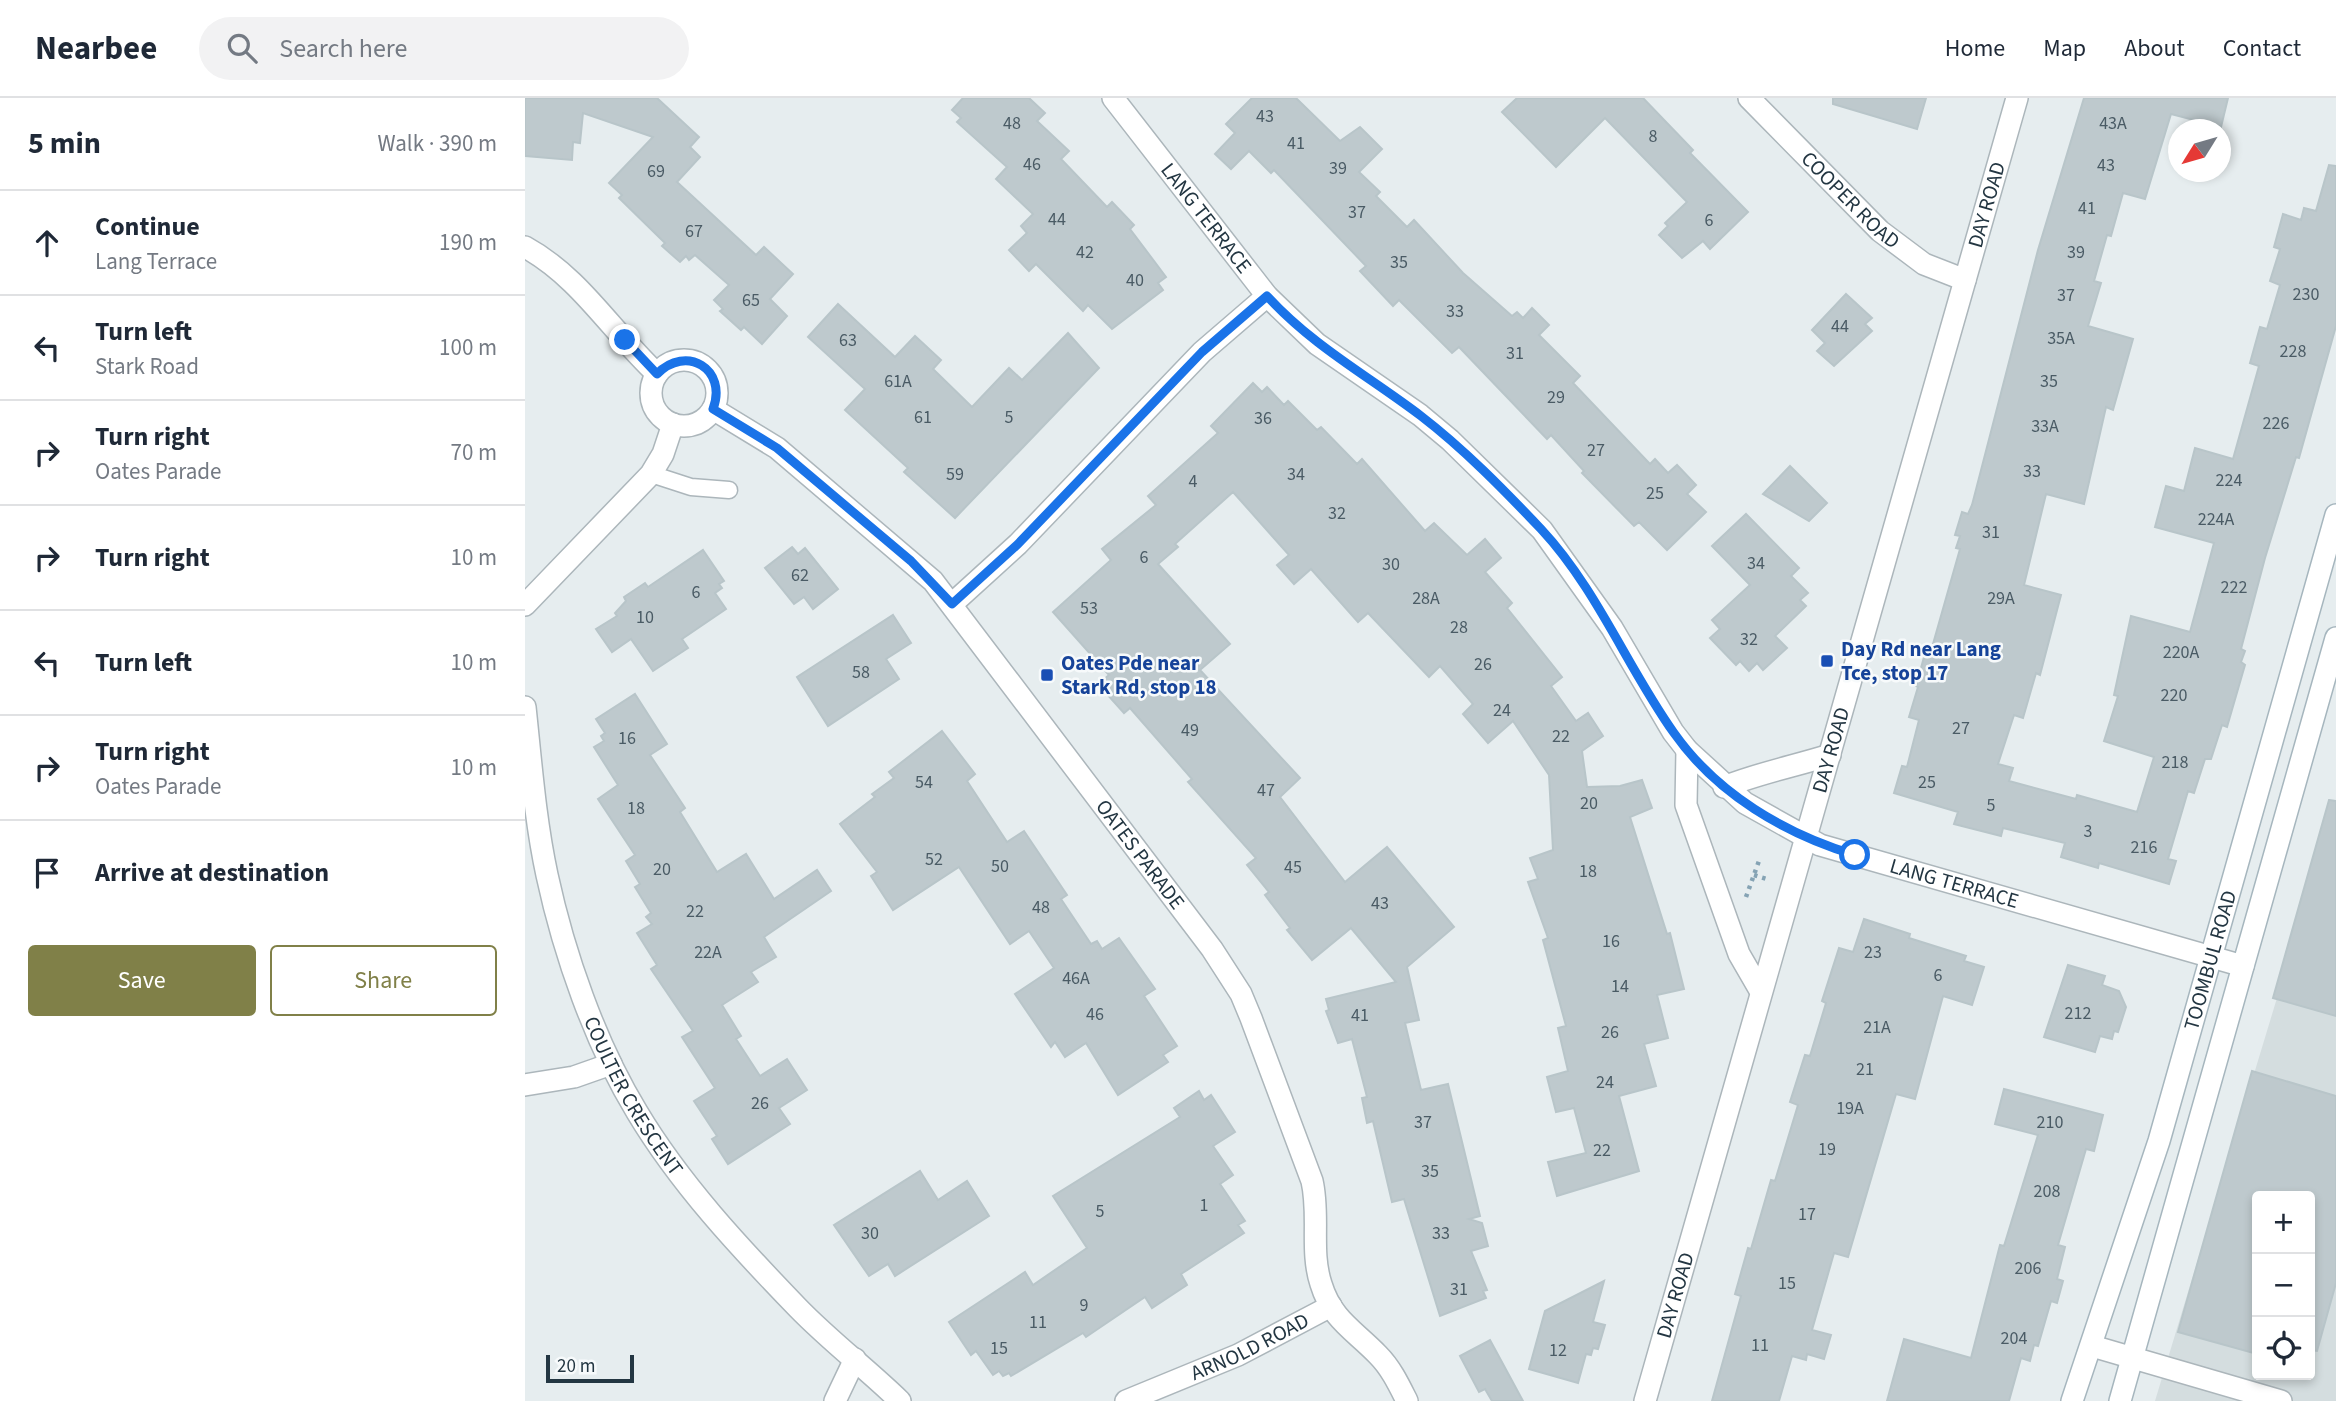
<!DOCTYPE html>
<html lang="en">
<head>
<meta charset="utf-8">
<style>
  body { margin:0; font-family:"Source Sans 3",sans-serif; background:#f2f2f3; color:#1f2937 }
  .controls { position:absolute; right:21px; bottom:21px; display:grid; overflow:hidden; border-radius:7px; box-shadow:0 4px 10px #0003 }
  .controls button { width:63px; height:63px; display:grid; place-items:center; padding:0; border:0; border-bottom:2px solid #e0e1e3; background:#fff; color:#1f2937; font:35px sans-serif }
  .compass { position:absolute; left:1643px; top:21px; width:63px; height:63px; border-radius:50%; background:#fff; box-shadow:0 4px 10px #0003; rotate:233deg }
  .scale { position:absolute; left:21px; bottom:18px; width:88px; box-sizing:border-box; padding-left:7px; border:4px solid #233642; border-top:0; font-size:19px; line-height:24px; white-space:nowrap; color:#233642; -webkit-text-stroke:5px #f7fafb; paint-order:stroke }
  .stop { position:absolute; width:21px; height:21px; margin:-16px; border:5px solid #1a73e8; border-radius:50%; background:#fff }
  .stop.end { background:#1a73e8; border-color:#fff; box-shadow:0 2px 7px #0008 }
  .list { margin:0; padding:0; list-style:none }
  h2 { display:flex; justify-content:space-between; align-items:center; height:91px; margin:0; padding:0 28px; font-size:30px }
  h2 small { font-size:23px; font-weight:400; color:#747a83 }
  .list li { display:grid; grid-template-columns:46px 1fr auto; gap:21px; align-items:center; box-sizing:border-box; height:105px; padding:0 28px; border-top:2px solid #e0e1e3 }
  .list b { display:block; font-size:26px; white-space:nowrap }
  .list p { margin:0; font-size:23px; white-space:nowrap; color:#747a83 }
  .list em { font-size:23px; font-style:normal; color:#747a83 }
  .actions { display:flex; gap:14px; padding:21px 28px }
  .actions a { flex:1; padding:16px 0; border:2px solid #808048; border-radius:7px; text-align:center; font-size:24px; color:#808048 }
  .actions .main { background:#808048; color:#fff }
  .icon { flex:none; width:38px; height:38px; fill:none; stroke:currentColor; stroke-width:2; stroke-linecap:round; stroke-linejoin:round }
  .map { position:relative; flex:none; width:1811px; height:1303px; overflow:hidden }
  header { display:flex; align-items:center; gap:42px; box-sizing:border-box; height:98px; padding:0 35px; background:#fff; border-bottom:2px solid #e0e1e3 }
  header strong { font-size:33px }
  nav { display:flex; gap:38px; margin-inline-start:auto; font-size:24px }
  .search { width:490px; height:63px; background:#f2f2f3; display:flex; align-items:center; gap:18px; box-sizing:border-box; padding:0 24px; border-radius:38px; color:#747a83; font-size:26px }
  main { display:flex }
  aside { flex:1; background:#fff }
  .map>svg:first-child { display:block }
  .built { fill:#d4dddf; fill-rule:evenodd }
  .building { fill:#bec9cd; stroke:#b8c5c9; stroke-width:2 }
  .lines { fill:none; stroke-linecap:round; stroke-linejoin:round }
  .lane-casing { stroke:#acb6bb; stroke-width:19 }
  .street-casing { stroke:#acb6bb; stroke-width:24 }
  .secondary-casing { stroke:#a6b6be; stroke-width:24 }
  .path { stroke:#85a3b4; stroke-width:4.5; stroke-dasharray:3.5 5; stroke-linecap:butt }
  .lane { stroke:#fff; stroke-width:16 }
  .street { stroke:#fff; stroke-width:21 }
  .secondary { stroke:#fff; stroke-width:21 }
  .route { stroke:#1a73e8; stroke-width:9 }
  .transit-dot { fill:#1a4fb4; stroke:#f7fafb; stroke-width:2.5 }
  .labels { text-anchor:middle; dominant-baseline:central; stroke-width:5; stroke-linejoin:round; paint-order:stroke }
  .number-label { font-size:18px; fill:#4a5b65 }
  .street-label { font-size:21px; fill:#233642; stroke:#f7fafb }
  .transit-label { font-size:21px; font-weight:bold; fill:#164399; stroke:#f7fafb; text-anchor:start }
</style>
</head>
<body>
<header>
<strong>Nearbee</strong>
<div class="search"><svg class="icon" aria-label="search" viewBox="0 0 24 24"><circle cx="10" cy="10" r="6"/><path d="M15 15l6 6"/></svg>Search here</div>
<nav><a>Home</a><a>Map</a><a>About</a><a>Contact</a></nav>
</header>
<main>
<aside>
<h2>5 min<small>Walk · 390 m</small></h2>
<ul class="list">
<li><svg class="icon" aria-label="ahead" viewBox="0 0 24 24"><path d="M12 20V5M6 11l6-6 6 6"/></svg><div><b>Continue</b><p>Lang Terrace</p></div><em>190 m</em></li>
<li><svg class="icon" aria-label="left" viewBox="0 0 24 24"><path d="M17 20v-9H6M10 6l-5 5 5 5"/></svg><div><b>Turn left</b><p>Stark Road</p></div><em>100 m</em></li>
<li><svg class="icon" aria-label="right" viewBox="0 0 24 24"><path d="M7 20v-9h11M14 6l5 5-5 5"/></svg><div><b>Turn right</b><p>Oates Parade</p></div><em>70 m</em></li>
<li><svg class="icon" aria-label="right" viewBox="0 0 24 24"><path d="M7 20v-9h11M14 6l5 5-5 5"/></svg><div><b>Turn right</b></div><em>10 m</em></li>
<li><svg class="icon" aria-label="left" viewBox="0 0 24 24"><path d="M17 20v-9H6M10 6l-5 5 5 5"/></svg><div><b>Turn left</b></div><em>10 m</em></li>
<li><svg class="icon" aria-label="right" viewBox="0 0 24 24"><path d="M7 20v-9h11M14 6l5 5-5 5"/></svg><div><b>Turn right</b><p>Oates Parade</p></div><em>10 m</em></li>
<li><svg class="icon" aria-label="arrive" viewBox="0 0 24 24"><path d="M6 21V4h12l-3 4 3 4H6"/></svg><div><b>Arrive at destination</b></div></li>
</ul>
<div class="actions"><a class="main">Save</a><a>Share</a></div>
</aside>
<div class="map">
<svg width="1811" height="1303" viewBox="0 0 1811 1303">
  <rect width="100%" height="100%" fill="#e6edef"/>
  <!-- built -->
  <path class="built" d="M1811 705V1303H1630ZM1732 1098H1785V1277H1732Z"/>
  <!-- building -->
  <g class="building">
    <path d="M0 0H132L174 39 165 49 175 59 152 84 231 157 239 149 268 176 245 201 262 218 237 246 219 229 216 232 195 213 198 211 189 202 204 187 170 157 164 162 161 158 155 164 137 148 140 145 94 100 97 97 84 85 128 39 58 15 55 45 48 44 47 62 0 58Z"/>
    <path d="M438 0H504L520 15 512 23 544 53 536 61 582 109 587 104 609 127 605 131 641 179 633 185 638 192 587 231 563 207 558 213 511 166 504 173 484 152 502 135 496 128 508 116 471 81 482 69 432 24 436 20 427 12Z"/>
    <path d="M727 0H771L815 43 835 29 857 51 834 74 855 94 851 98 882 129 889 122 938 175 987 218 992 214 998 220 1007 210 1024 227 1014 237 1055 278 1048 285 1125 366 1130 361 1143 375 1152 367 1171 387 1162 396 1181 414 1142 452 1114 424 1109 428 1057 375 1059 373 1026 337 1022 341 934 249 927 255 874 202 868 208 835 173 841 168 749 72 746 75 724 53 706 71 690 56 710 35 701 26Z"/>
    <path d="M992 0H1118L1168 52 1165 55 1223 114 1185 151 1178 143 1157 160 1134 137 1143 128 1140 125 1162 104 1080 20 1031 69 977 14Z"/>
    <path d="M1308 0H1401L1392 31 1308 6Z"/>
    <path d="M1559 0H1703L1696 29 1646 16 1620 101 1598 95 1586 138 1582 137 1569 183 1576 185 1563 228 1608 241 1588 312 1581 309 1559 406 1521 396 1499 487 1536 497 1515 577 1511 575 1498 620 1489 617 1473 666 1488 670 1484 683 1551 701 1552 697 1612 714 1629 659 1579 643 1593 598 1589 597 1606 518 1665 534 1689 445 1630 429 1641 388 1659 393 1670 350 1708 361 1734 268 1725 265 1735 229 1742 231 1755 187 1745 183 1755 151 1749 149 1758 116 1776 122 1779 110 1791 113 1804 67 1811 68V228L1774 360 1771 359 1740 460 1716 551 1720 553 1716 564 1720 567 1702 629 1697 627 1686 661H1680L1669 695 1663 693 1643 761 1651 763 1644 786 1574 765 1573 770 1536 759 1540 745 1478 730 1476 738 1429 726 1433 714 1369 695 1377 668 1382 669 1394 622 1384 619 1393 589 1391 588 1401 552 1406 553 1435 451 1431 450 1435 438 1430 437 1437 414 1443 416 1447 407 1513 152Z"/>
    <path d="M1321 196 1347 220 1340 226 1347 233 1309 268 1292 253 1300 245 1287 232Z"/>
    <path d="M313 206 370 259 390 238 416 262 408 271 447 309 484 270 497 282 543 235 574 270 430 420 379 374 383 370 320 312 340 291 283 239Z"/>
    <path d="M728 285 737 294 742 289 759 307 763 303 792 332 796 329 832 366 837 361 900 433 909 425 942 457 960 441 976 460 960 474 987 505 982 510 1037 579 1026 588 1051 623 1063 615 1078 638 1057 653 1062 689 1095 688 1117 682 1127 710 1105 719 1142 836 1145 835 1159 891 1132 897 1143 940 1119 946 1131 988 1094 998 1114 1073 1032 1098 1023 1064 1061 1055 1049 1010 1031 1014 1022 979 1043 973 1033 930 1041 928 1018 842 1023 840 1003 784 1013 781 1005 760 1028 752 1024 677 988 623 963 645 938 616 948 606 915 568 904 579 843 515 833 524 786 471 769 486 752 467 764 457 708 394 650 446 653 449 633 466 705 546 675 572 775 680 755 699 820 784 862 749 929 829 882 869 894 922 880 925 896 992 923 986 955 1118 944 1121 957 1125 963 1148 946 1153 962 1192 958 1193 961 1200 915 1218 879 1101 867 1104 848 1023 842 1025 837 1000 842 999 827 941 813 945 801 913 804 912 801 901 871 884 826 830 787 862 762 832 765 830 740 797 744 794 722 767 731 760 663 684 667 681 605 610 599 615 580 594 583 590 577 583 584 577 528 514 586 462 577 451 631 407 623 398 693 335 686 328Z"/>
    <path d="M1265 368 1302 405 1284 423 1238 396Z"/>
    <path d="M1221 416 1274 470 1266 478 1283 495 1275 502 1281 508 1250 538 1262 550 1238 572 1232 565 1224 573 1215 563 1211 567 1185 540 1195 531 1187 522 1225 487 1187 448Z"/>
    <path d="M267 449 273 456 280 450 313 491 288 511 279 499 269 506 240 470Z"/>
    <path d="M178 452 199 483 194 486 197 490 190 495 201 511 157 541 163 550 128 573 106 541 87 554 71 531 92 518 90 515 101 503 99 499 120 485 123 489Z"/>
    <path d="M368 517 386 545 361 561 374 581 303 628 272 579Z"/>
    <path d="M110 596 142 646 125 657 160 710 155 714 192 774 221 756 249 801 292 772 306 793 239 839 251 859 226 874 233 884 197 907 216 938 211 941 235 978 262 961 282 992 254 1010 265 1026 203 1066 187 1041 192 1038 169 1003 190 990 157 939 168 933 126 871 132 867 112 835 127 826 121 819 126 815 110 789 115 786 101 763 110 757 73 701 93 687 69 649 79 643 76 638 80 635 71 621Z"/>
    <path d="M417 633 450 676 442 683 482 744 499 733 542 797 536 801 566 846 572 843 577 851 594 840 630 891 619 898 652 948 638 957 643 964 593 997 561 945 540 959 530 944 526 949 490 896 529 870 504 833 485 846 434 769 368 812 346 778 352 774 315 726 350 699 347 696 369 680 364 674Z"/>
    <path d="M1804 702 1811 703V918L1748 900Z"/>
    <path d="M1339 821 1385 836 1384 840 1441 858 1439 863 1459 869 1447 907 1418 898 1390 1001 1371 996 1323 1159 1309 1155 1287 1232 1306 1237 1299 1261 1282 1256 1281 1262 1267 1258 1254 1303H1187L1216 1198 1210 1196 1223 1150 1226 1151 1246 1082 1250 1083 1273 1007 1265 1004 1280 957 1285 958 1301 905 1297 903 1314 850 1328 854Z"/>
    <path d="M1543 867 1580 878 1577 887 1594 893 1601 909 1593 934 1589 933 1587 941 1575 938 1570 954 1519 939Z"/>
    <path d="M1727 973 1811 998V1185L1792 1253 1785 1252V1098H1732V1256L1653 1234Z"/>
    <path d="M1479 991 1578 1017 1569 1053 1561 1051 1533 1147 1540 1149 1532 1181 1538 1183 1532 1205 1526 1203 1513 1248 1509 1247 1505 1263 1496 1260 1484 1303H1362L1379 1241 1446 1260 1475 1147 1479 1148 1513 1037 1470 1026Z"/>
    <path d="M674 993 679 1002 686 997 710 1034 688 1048 708 1077 695 1086 720 1123 713 1127 719 1135 656 1176 662 1187 627 1210 620 1199 561 1239 558 1235 486 1278 484 1275 478 1278 474 1273 468 1277 451 1253 446 1257 424 1224 500 1174 508 1187 562 1150 528 1098 655 1019 649 1010Z"/>
    <path d="M395 1073 413 1102 442 1083 464 1118 370 1178 363 1166 344 1178 309 1127Z"/>
    <path d="M1079 1183 1068 1224 1080 1227 1073 1251 1068 1250 1066 1257 1061 1256 1053 1285 1004 1271 1020 1213Z"/>
    <path d="M965 1242 998 1303H967L960 1291 954 1294 935 1258Z"/>
  </g>
  <g class="lines">
    <defs>
      <path id="lane" d="M126 376 166 389 204 392"/>
      <g id="street">
        <path id="s1" d="M588 0 742 198 792 246 895 317 925 342 1017 432 1087 530 1148 634 1162 652 1220 705 1295 747 1718 868"/>
        <path id="s2" d="M1224 0 1355 133 1399 166 1440 182"/>
        <path d="M0 149C55 179 87 234 132 276"/>
        <circle cx="159" cy="295" r="33"/>
        <path id="s3" d="M188 311 252 350 408 483 687 851 716 896 726 920 787 1083C795 1117 785 1153 796 1186 807 1222 829 1232 853 1257 866 1270 874 1287 882 1303"/>
        <path d="M427 506 493 446 677 254 742 198"/>
        <path d="M0 507 126 376 138 356 148 326"/>
        <path id="s4" d="M0 609C6 665 10 721 22 777 39 856 70 945 112 1014 155 1086 215 1150 273 1210 305 1243 342 1271 375 1303"/>
        <path d="M1162 652 1161 707 1214 856 1236 894"/>
        <path d="M1199 689C1234 675 1270 668 1305 657"/>
        <path d="M0 987 49 979 86 966"/>
        <path d="M1567 1248 1756 1303"/>
        <path d="M310 1303 330 1261"/>
        <path id="s5" d="M601 1303 713 1257 806 1208"/>
        <path id="s6" d="M1120 1303 1492 0"/>
      </g>
      <g id="secondary">
        <path id="s7" d="M1547 1303 1634 1043 1811 417"/>
        <path d="M1595 1303 1811 540"/>
      </g>
    </defs>
    <!-- lane casing -->
    <use href="#lane" class="lane-casing"/>
    <!-- street casing -->
    <use href="#street" class="street-casing"/>
    <!-- secondary casing -->
    <use href="#secondary" class="secondary-casing"/>
    <!-- path -->
    <g class="path">
      <path d="M1229 777 1245 782"/>
      <path d="M1221 799 1235 760"/>
    </g>
    <!-- lane -->
    <use href="#lane" class="lane"/>
    <!-- street -->
    <use href="#street" class="street"/>
    <!-- secondary -->
    <use href="#secondary" class="secondary"/>
  </g>
  <g class="lines">
    <!-- route -->
    <path class="route" d="M100 242 132 276C161 246 203 271 188 311L252 350 386 463 427 506 493 446 677 254 742 198C789 249 842 277 896 318 939 351 979 392 1016 431 1072 491 1102 569 1149 635 1192 696 1260 736 1330 757"/>
  </g>
  <!-- markers -->
  <g class="transit-dot">
    <rect x="1295" y="556" width="14" height="14" rx="3.5"/>
    <rect x="515" y="570" width="14" height="14" rx="3.5"/>
  </g>
  <g class="labels">
    <!-- number labels -->
    <g class="number-label">
      <text x="740" y="18">43</text>
      <text x="487" y="25">48</text>
      <text x="1588" y="25">43A</text>
      <text x="1128" y="38">8</text>
      <text x="771" y="45">41</text>
      <text x="507" y="66">46</text>
      <text x="1581" y="67">43</text>
      <text x="813" y="70">39</text>
      <text x="131" y="73">69</text>
      <text x="1562" y="110">41</text>
      <text x="832" y="114">37</text>
      <text x="532" y="121">44</text>
      <text x="1184" y="122">6</text>
      <text x="169" y="133">67</text>
      <text x="560" y="154">42</text>
      <text x="1551" y="154">39</text>
      <text x="874" y="164">35</text>
      <text x="610" y="182">40</text>
      <text x="1781" y="196">230</text>
      <text x="1541" y="197">37</text>
      <text x="226" y="202">65</text>
      <text x="930" y="213">33</text>
      <text x="1315" y="228">44</text>
      <text x="1536" y="240">35A</text>
      <text x="323" y="242">63</text>
      <text x="1768" y="253">228</text>
      <text x="990" y="255">31</text>
      <text x="373" y="283">61A</text>
      <text x="1524" y="283">35</text>
      <text x="1031" y="299">29</text>
      <text x="398" y="319">61</text>
      <text x="484" y="319">5</text>
      <text x="738" y="320">36</text>
      <text x="1751" y="325">226</text>
      <text x="1520" y="328">33A</text>
      <text x="1071" y="352">27</text>
      <text x="1507" y="373">33</text>
      <text x="430" y="376">59</text>
      <text x="771" y="376">34</text>
      <text x="1704" y="382">224</text>
      <text x="668" y="383">4</text>
      <text x="1130" y="395">25</text>
      <text x="812" y="415">32</text>
      <text x="1691" y="421">224A</text>
      <text x="1466" y="434">31</text>
      <text x="619" y="459">6</text>
      <text x="1231" y="465">34</text>
      <text x="866" y="466">30</text>
      <text x="275" y="477">62</text>
      <text x="1709" y="489">222</text>
      <text x="171" y="494">6</text>
      <text x="901" y="500">28A</text>
      <text x="1476" y="500">29A</text>
      <text x="564" y="510">53</text>
      <text x="120" y="519">10</text>
      <text x="934" y="529">28</text>
      <text x="1224" y="541">32</text>
      <text x="1656" y="554">220A</text>
      <text x="958" y="566">26</text>
      <text x="336" y="574">58</text>
      <text x="1649" y="597">220</text>
      <text x="977" y="612">24</text>
      <text x="1436" y="630">27</text>
      <text x="665" y="632">49</text>
      <text x="1036" y="638">22</text>
      <text x="102" y="640">16</text>
      <text x="1650" y="664">218</text>
      <text x="399" y="684">54</text>
      <text x="1402" y="684">25</text>
      <text x="741" y="692">47</text>
      <text x="1064" y="705">20</text>
      <text x="1466" y="707">5</text>
      <text x="111" y="710">18</text>
      <text x="1563" y="733">3</text>
      <text x="1619" y="749">216</text>
      <text x="409" y="761">52</text>
      <text x="475" y="768">50</text>
      <text x="768" y="769">45</text>
      <text x="137" y="771">20</text>
      <text x="1063" y="773">18</text>
      <text x="855" y="805">43</text>
      <text x="516" y="809">48</text>
      <text x="170" y="813">22</text>
      <text x="1086" y="843">16</text>
      <text x="183" y="854">22A</text>
      <text x="1348" y="854">23</text>
      <text x="1413" y="877">6</text>
      <text x="551" y="880">46A</text>
      <text x="1095" y="888">14</text>
      <text x="1553" y="915">212</text>
      <text x="570" y="916">46</text>
      <text x="835" y="917">41</text>
      <text x="1352" y="929">21A</text>
      <text x="1085" y="934">26</text>
      <text x="1340" y="971">21</text>
      <text x="1080" y="984">24</text>
      <text x="235" y="1005">26</text>
      <text x="1325" y="1010">19A</text>
      <text x="898" y="1024">37</text>
      <text x="1525" y="1024">210</text>
      <text x="1302" y="1051">19</text>
      <text x="1077" y="1052">22</text>
      <text x="905" y="1073">35</text>
      <text x="1522" y="1093">208</text>
      <text x="679" y="1107">1</text>
      <text x="575" y="1113">5</text>
      <text x="1282" y="1116">17</text>
      <text x="345" y="1135">30</text>
      <text x="916" y="1135">33</text>
      <text x="1503" y="1170">206</text>
      <text x="1262" y="1185">15</text>
      <text x="934" y="1191">31</text>
      <text x="559" y="1207">9</text>
      <text x="513" y="1224">11</text>
      <text x="1489" y="1240">204</text>
      <text x="1235" y="1247">11</text>
      <text x="474" y="1250">15</text>
      <text x="1033" y="1252">12</text>
    </g>
    <!-- street labels -->
    <g class="street-label">
      <text stroke="none"><textPath href="#s2" startOffset="144">COOPER ROAD</textPath></text>
      <text stroke="none"><textPath href="#s6" startOffset="1244">DAY ROAD</textPath></text>
      <text stroke="none"><textPath href="#s1" startOffset="152">LANG TERRACE</textPath></text>
      <text stroke="none"><textPath href="#s6" startOffset="677">DAY ROAD</textPath></text>
      <text stroke="none"><textPath href="#s3" startOffset="623">OATES PARADE</textPath></text>
      <text stroke="none"><textPath href="#s1" startOffset="1181">LANG TERRACE</textPath></text>
      <text stroke="none"><textPath href="#s7" startOffset="462">TOOMBUL ROAD</textPath></text>
      <text stroke="none"><textPath href="#s4" startOffset="408">COULTER CRESCENT</textPath></text>
      <text stroke="none"><textPath href="#s6" startOffset="110">DAY ROAD</textPath></text>
      <text stroke="none"><textPath href="#s5" startOffset="135">ARNOLD ROAD</textPath></text>
    </g>
    <!-- transit labels -->
    <g class="transit-label">
      <text x="1316" y="551">Day Rd near Lang<tspan x="1316" dy="24">Tce, stop 17</tspan></text>
      <text x="536" y="565">Oates Pde near<tspan x="536" dy="24">Stark Rd, stop 18</tspan></text>
    </g>
  </g>
</svg>
<div class="controls">
<button>+</button>
<button>−</button>
<button><svg class="icon" aria-label="locate" viewBox="0 0 24 24"><circle cx="12" cy="12" r="6"/><path d="M12 2v4M12 18v4M2 12h4M18 12h4"/></svg></button>
</div>
<svg class="compass" viewBox="-18 -18 36 36"><path d="M0-13l5 13h-10z" fill="#e53935"/><path d="M0 13l5-13h-10z" fill="#747a83"/></svg>
<div class="scale">20 m</div>
<div class="stop" style="left:1330px;top:757px"></div>
<div class="stop end" style="left:100px;top:242px"></div>
</div>
</main>
</body>
</html>
